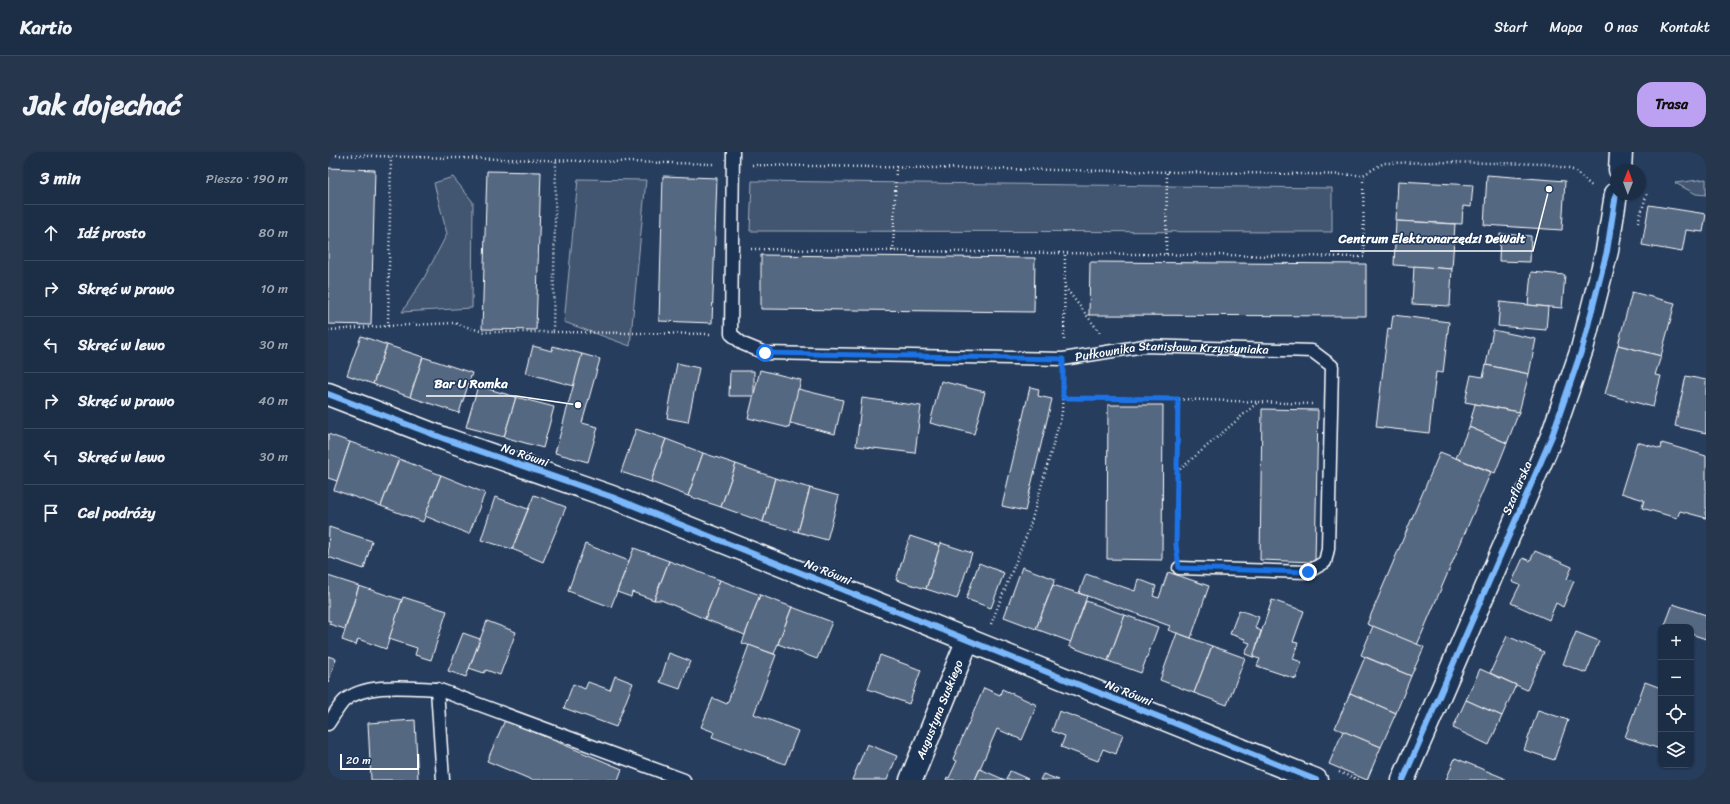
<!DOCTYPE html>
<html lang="pl">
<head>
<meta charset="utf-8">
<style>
  body { margin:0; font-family:Sriracha,sans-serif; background:#25364d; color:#f1f3f6 }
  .controls { position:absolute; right:12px; bottom:12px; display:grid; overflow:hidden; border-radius:8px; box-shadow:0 1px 3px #0004 }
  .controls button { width:36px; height:36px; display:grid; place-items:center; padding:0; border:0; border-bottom:1px solid #3a4a5f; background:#1c2e46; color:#f1f3f6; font:20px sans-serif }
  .compass { position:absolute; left:1282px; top:12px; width:36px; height:36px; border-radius:50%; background:#1c2e46; box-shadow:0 1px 3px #0004; rotate:1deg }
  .scale { position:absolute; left:12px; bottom:10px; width:79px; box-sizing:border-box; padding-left:4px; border:2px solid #fff; border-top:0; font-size:11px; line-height:14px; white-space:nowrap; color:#fff; -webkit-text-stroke:3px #1d3557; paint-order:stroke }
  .stop { position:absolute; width:12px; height:12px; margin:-9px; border:3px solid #1a73e8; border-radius:50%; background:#fff }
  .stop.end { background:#1a73e8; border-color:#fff; box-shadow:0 1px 4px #0008 }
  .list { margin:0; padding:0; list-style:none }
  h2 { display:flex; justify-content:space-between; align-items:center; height:52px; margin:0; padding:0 16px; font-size:17px }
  h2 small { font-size:13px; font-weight:400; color:#a0a8b3 }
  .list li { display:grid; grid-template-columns:26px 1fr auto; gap:12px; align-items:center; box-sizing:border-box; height:56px; padding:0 16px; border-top:1px solid #3a4a5f }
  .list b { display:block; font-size:15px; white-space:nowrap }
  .list em { font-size:13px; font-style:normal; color:#a0a8b3 }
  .icon { flex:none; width:22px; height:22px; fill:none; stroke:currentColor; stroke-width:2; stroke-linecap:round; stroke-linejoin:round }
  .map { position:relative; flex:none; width:1378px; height:628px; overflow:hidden; border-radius:16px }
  header { display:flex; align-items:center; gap:24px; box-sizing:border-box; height:56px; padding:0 20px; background:#1c2e46; border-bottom:1px solid #3a4a5f }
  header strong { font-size:19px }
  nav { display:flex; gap:22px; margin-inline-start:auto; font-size:14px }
  .intro { display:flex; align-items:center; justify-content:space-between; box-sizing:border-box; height:96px; padding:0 24px }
  h1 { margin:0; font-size:28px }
  .button { padding:10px 18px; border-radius:16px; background:#bca0f2; color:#111; font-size:14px; font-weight:700 }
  main { display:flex; gap:24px; padding:0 24px }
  aside { flex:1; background:#1c2e46; border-radius:16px; box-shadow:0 1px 3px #0004 }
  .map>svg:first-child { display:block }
  .green { fill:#425672; stroke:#a0aab8 }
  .building { fill:#556781; stroke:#fff }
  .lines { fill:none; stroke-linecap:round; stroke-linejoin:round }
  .lane-casing { stroke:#fff; stroke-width:15 }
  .street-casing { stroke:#fff; stroke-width:25 }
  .secondary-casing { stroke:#fff; stroke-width:25 }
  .path { stroke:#fff; stroke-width:2.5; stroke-dasharray:1 3; stroke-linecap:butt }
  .lane { stroke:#1d3557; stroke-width:12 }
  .street { stroke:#1d3557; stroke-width:22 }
  .secondary { stroke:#1d3557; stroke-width:22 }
  .cycleway-casing { stroke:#1d3557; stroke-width:8 }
  .cycleway { stroke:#7ab7fb; stroke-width:6 }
  .route { stroke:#1a73e8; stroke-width:5 }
  .labels { text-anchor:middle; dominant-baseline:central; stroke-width:3; stroke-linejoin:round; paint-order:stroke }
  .street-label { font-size:12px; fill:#fff; stroke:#1d3557 }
  .leader { fill:none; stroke:#fff; stroke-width:1.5 }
  .callout-dot { fill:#fff; stroke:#1d3557; stroke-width:1.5 }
  .callout-label { font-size:13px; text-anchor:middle; font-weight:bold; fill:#fff; stroke:#1d3557; stroke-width:3; stroke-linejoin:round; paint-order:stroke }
</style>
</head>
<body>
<header>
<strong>Kartio</strong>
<nav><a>Start</a><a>Mapa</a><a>O nas</a><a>Kontakt</a></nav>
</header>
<div class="intro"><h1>Jak dojechać</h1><a class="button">Trasa</a></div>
<main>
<aside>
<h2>3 min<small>Pieszo · 190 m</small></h2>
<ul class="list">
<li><svg class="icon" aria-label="ahead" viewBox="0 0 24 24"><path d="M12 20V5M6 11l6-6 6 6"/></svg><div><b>Idź prosto</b></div><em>80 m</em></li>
<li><svg class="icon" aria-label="right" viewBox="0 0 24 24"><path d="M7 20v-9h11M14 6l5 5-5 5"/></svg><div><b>Skręć w prawo</b></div><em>10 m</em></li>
<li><svg class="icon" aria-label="left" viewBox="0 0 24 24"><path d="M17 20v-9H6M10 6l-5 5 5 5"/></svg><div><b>Skręć w lewo</b></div><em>30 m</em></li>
<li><svg class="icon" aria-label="right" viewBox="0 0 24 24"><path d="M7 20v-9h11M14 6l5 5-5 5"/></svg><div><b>Skręć w prawo</b></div><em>40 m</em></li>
<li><svg class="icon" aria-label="left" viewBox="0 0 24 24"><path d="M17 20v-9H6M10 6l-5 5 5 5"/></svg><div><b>Skręć w lewo</b></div><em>30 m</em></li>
<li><svg class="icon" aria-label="arrive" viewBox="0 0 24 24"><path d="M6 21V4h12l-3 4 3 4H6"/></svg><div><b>Cel podróży</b></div></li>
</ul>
</aside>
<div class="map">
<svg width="1378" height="628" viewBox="0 0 1378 628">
  <rect width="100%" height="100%" fill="#263d5e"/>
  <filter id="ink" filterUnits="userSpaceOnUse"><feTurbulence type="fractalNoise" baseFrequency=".025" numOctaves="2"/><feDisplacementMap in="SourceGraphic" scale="8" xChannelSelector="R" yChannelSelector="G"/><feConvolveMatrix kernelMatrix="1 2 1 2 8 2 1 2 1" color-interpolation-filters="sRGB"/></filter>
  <g filter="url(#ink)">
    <!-- green -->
    <g class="green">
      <path d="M125 25 145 50 144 156 74 160 96 126 119 82 106 31Z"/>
      <path d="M250 27 318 28 302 194 236 170Z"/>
      <path d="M1378 27V43L1368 42 1347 31Z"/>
      <path d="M424 29 1004 36V80L422 79Z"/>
    </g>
    <!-- building -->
    <g class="building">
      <path d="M0 16 47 18 43 173 0 172Z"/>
      <path d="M159 19 213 20 208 178 154 177Z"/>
      <path d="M1159 23 1237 29 1234 78 1156 73Z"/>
      <path d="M335 24 389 26 384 171 331 169Z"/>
      <path d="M1070 29 1145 33 1143 55 1135 54 1134 72 1068 69Z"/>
      <path d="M1321 53 1378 62 1375 80 1358 78 1354 100 1314 93Z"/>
      <path d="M1068 69 1127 72 1124 117 1066 113Z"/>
      <path d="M1172 82 1203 84 1202 110 1171 109Z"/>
      <path d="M433 103 707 106 706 160 433 157Z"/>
      <path d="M762 110 1038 112V164L761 163Z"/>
      <path d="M1086 114 1124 117 1122 154 1084 152Z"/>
      <path d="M1203 120 1237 123 1234 156 1200 153Z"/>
      <path d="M1304 140 1347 151 1333 204 1290 193Z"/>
      <path d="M1172 150 1220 155 1218 178 1170 174Z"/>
      <path d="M1065 163 1121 170 1115 221 1108 220 1101 281 1048 275 1060 176 1063 177Z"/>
      <path d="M1165 178 1208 187 1201 222 1158 213Z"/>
      <path d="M33 184 59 193 45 232 19 223Z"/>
      <path d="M59 193 95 205 82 245 45 232Z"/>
      <path d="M1290 193 1333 204 1327 223 1333 224 1325 255 1277 242Z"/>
      <path d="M205 194 224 199 225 194 254 202 246 234 198 221Z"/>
      <path d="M254 202 272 207 254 271 270 275 260 310 227 301Z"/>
      <path d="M95 205 144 221 131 261 82 245Z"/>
      <path d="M349 211 371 216 360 270 339 266Z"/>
      <path d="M1158 213 1201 222 1191 260 1137 250 1143 223 1155 225Z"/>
      <path d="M432 218 473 228 461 276 420 266Z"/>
      <path d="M402 219H426V244H401Z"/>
      <path d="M1358 224 1378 228V281L1347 274Z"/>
      <path d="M613 229 657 240 646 282 602 271Z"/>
      <path d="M150 234 188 245 176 285 138 275Z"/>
      <path d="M702 235 711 237 710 244 724 247 697 359 674 354Z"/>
      <path d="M470 237 515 248 507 282 462 271Z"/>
      <path d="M188 245 226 255 215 296 176 285Z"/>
      <path d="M534 246 593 254 587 301 528 294Z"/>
      <path d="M1147 252 1191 260 1179 291 1141 275Z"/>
      <path d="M780 253H835L834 408 779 407Z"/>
      <path d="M934 257 990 258 987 410 932 408Z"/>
      <path d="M1141 275 1179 291 1167 321 1128 306Z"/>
      <path d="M308 277 338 287 323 330 293 320Z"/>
      <path d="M0 282 22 290 9 329 0 326Z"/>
      <path d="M338 287 375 301 360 344 323 330Z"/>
      <path d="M22 290 71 307 53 354 6 338Z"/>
      <path d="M1309 290 1333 297 1334 291 1378 304V366L1352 359 1349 366 1314 356 1316 348 1293 341Z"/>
      <path d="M1112 300 1163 320 1089 493 1039 472Z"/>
      <path d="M375 301 408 312 393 355 360 344Z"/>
      <path d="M71 307 113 323 95 370 53 354Z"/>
      <path d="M408 312 447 326 435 370 393 355Z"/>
      <path d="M113 323 157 341 141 382 97 364Z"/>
      <path d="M447 326 482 336 470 380 435 370Z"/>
      <path d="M482 336 511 344 499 388 470 380Z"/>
      <path d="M206 343 238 355 215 410 184 397Z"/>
      <path d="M167 345 200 357 184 397 153 388Z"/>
      <path d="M1 375 44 389 36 417 0 405Z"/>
      <path d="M582 384 612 394 598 437 568 428Z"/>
      <path d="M613 391 644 401 629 447 598 437Z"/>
      <path d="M257 392 301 409 283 455 240 439Z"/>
      <path d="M306 396 341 409 326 448 304 440 303 445 289 440Z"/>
      <path d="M1207 399 1244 415 1239 427 1246 429 1235 455 1228 451 1221 468 1183 451 1192 433 1184 430 1195 406 1202 409Z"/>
      <path d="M341 409 392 428 377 467 333 448H326Z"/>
      <path d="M651 411 676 421 663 456 638 447Z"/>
      <path d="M694 415 727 427 708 477 676 465Z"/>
      <path d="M840 420 881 434 863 486 840 478 842 474 751 441 758 422 807 439 810 427 828 434 825 444 831 446Z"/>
      <path d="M0 424 31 434 17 477 1 472 3 469H0Z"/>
      <path d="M392 428 432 443 417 483 377 467Z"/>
      <path d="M725 433 759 444 743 490 708 477Z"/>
      <path d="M31 434 74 448 58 497 30 487 28 493 14 488Z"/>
      <path d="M432 443 464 455 446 502 414 491Z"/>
      <path d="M75 445 119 459 103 508 87 503 89 496 61 487Z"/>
      <path d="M944 448 976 459 965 490 970 491 965 507 974 510 968 527 929 514 932 507 925 505Z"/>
      <path d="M758 449 797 463 780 509 741 494Z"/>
      <path d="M1345 452 1378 463V487L1363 482V475H1342L1337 473Z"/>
      <path d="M464 455 504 470 489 507 450 492Z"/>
      <path d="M911 458 931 465 927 476 933 479 925 505 917 502 922 491 916 489 917 487 902 482Z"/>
      <path d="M797 463 830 475 813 521 780 509Z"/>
      <path d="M159 469 188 480 172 523 158 518 156 521 141 516Z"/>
      <path d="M1045 474 1096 495 1083 524 1033 503Z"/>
      <path d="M1248 480 1271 489 1258 521 1235 512Z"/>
      <path d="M135 481 152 487 138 525 120 519Z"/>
      <path d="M849 481 884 494 866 541 832 528Z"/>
      <path d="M1179 484 1216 500 1199 538 1162 521Z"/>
      <path d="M421 493 448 503 426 562 470 579 457 612 384 585 386 580 373 575 385 546 399 552Z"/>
      <path d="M884 494 917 506 899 553 866 541Z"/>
      <path d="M341 501 362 509 352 537 332 530Z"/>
      <path d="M552 503 593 518 581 552 540 537Z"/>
      <path d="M0 504 8 507 0 531Z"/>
      <path d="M1037 505 1083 524 1068 561 1022 541Z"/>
      <path d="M1152 517 1188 533 1174 564 1138 548Z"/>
      <path d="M287 524 305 531 288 575 236 556 245 532 257 537 260 530 282 538Z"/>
      <path d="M1317 530 1333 536 1332 597 1297 585Z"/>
      <path d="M656 536 672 543 674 537 709 553 694 588 669 577 647 628H618L619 625 621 626 629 609 625 607Z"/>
      <path d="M1022 541 1068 561 1053 595 1007 576Z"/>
      <path d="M1138 548 1174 564 1161 593 1125 576Z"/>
      <path d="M1210 558 1240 568 1226 608 1196 598Z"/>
      <path d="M731 559 795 582 788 602 775 597 770 609 733 595 737 584 724 579Z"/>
      <path d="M87 568 90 628H43L40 571Z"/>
      <path d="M177 568 294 617 290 628H204L159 609Z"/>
      <path d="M1015 579 1053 595 1039 628 1001 612Z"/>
      <path d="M539 592 569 604 559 628H524Z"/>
      <path d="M1127 606 1176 626V628H1118Z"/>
      <path d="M652 617 677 628H647Z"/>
      <path d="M682 619 700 627 699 628H678Z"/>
      <path d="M715 622 731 628H712Z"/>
    </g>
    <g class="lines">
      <defs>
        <g id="lane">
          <path id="s1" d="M405 0 403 182 415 192 437 201 735 207 816 194 984 199 1004 214 1000 397 997 410 980 420 851 416"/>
          <path d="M0 572C5 565 10 555 16 549 38 530 82 536 109 537"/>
          <path d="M115 628 109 537 356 628"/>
        </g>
        <g id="street">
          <path d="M0 242 117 287 284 345 988 628"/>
          <path id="s2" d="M583 628 640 487"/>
        </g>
        <g id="secondary">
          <path d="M1292 18 1293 0"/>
          <path d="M1075 628 1224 284 1254 197 1279 99 1288 42"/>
        </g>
      </defs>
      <!-- lane casing -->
      <use href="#lane" class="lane-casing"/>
      <!-- street casing -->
      <use href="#street" class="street-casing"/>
      <!-- secondary casing -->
      <use href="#secondary" class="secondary-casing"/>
      <!-- path -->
      <g class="path">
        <path d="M0 3 385 12"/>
        <path d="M424 13 1035 23 1056 11 1109 10 1220 12 1245 18 1265 35"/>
        <path d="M1310 70 1319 42"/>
        <path d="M423 97 1036 105 1035 23"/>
        <path d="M565 99 568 17"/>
        <path d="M838 102 839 20"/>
        <path d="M737 135 773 182"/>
        <path d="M60 174 126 171 156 180H225L228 8"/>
        <path d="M0 178 60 174 63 5"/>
        <path d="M225 180 384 182"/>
        <path d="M736 188 737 101"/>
        <path d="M735 246 850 247 985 252"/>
        <path d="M849 320 930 250"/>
        <path d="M848 397 850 247"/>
        <path d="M663 472 702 374 734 261 735 227"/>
        <path d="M1011 620 1031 628"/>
      </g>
      <!-- lane -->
      <use href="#lane" class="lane"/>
      <!-- street -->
      <use href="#street" class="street"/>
      <!-- secondary -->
      <use href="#secondary" class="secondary"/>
      <defs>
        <g id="cycleway">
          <path d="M0 242 117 287 284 345 988 628"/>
          <path d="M1075 628 1224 284 1254 197 1279 99 1288 42"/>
        </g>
      </defs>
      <!-- cycleway casing -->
      <use href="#cycleway" class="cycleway-casing"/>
      <!-- cycleway -->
      <use href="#cycleway" class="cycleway"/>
    </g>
  </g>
  <g class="lines" filter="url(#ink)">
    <!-- route -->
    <path class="route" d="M437 201 735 207V246L850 247 848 393 851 416 980 420"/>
  </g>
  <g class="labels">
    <!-- street labels -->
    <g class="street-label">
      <text stroke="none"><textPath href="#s1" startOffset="629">Pułkownika Stanisława Krzystyniaka</textPath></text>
      <text transform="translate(197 303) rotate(19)">Na Równi</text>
      <text transform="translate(1189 336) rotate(-67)">Szaflarska</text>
      <text transform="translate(500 420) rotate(22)">Na Równi</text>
      <text transform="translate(801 541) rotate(22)">Na Równi</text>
      <text stroke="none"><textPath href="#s2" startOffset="76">Augustyna Suskiego</textPath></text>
    </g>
  </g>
  <!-- callouts -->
  <path class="leader" d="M1221 37L1205 99H1002M250 253L188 244H98"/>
  <g class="callout-dot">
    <circle cx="1221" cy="37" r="4"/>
    <circle cx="250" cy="253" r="4"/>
  </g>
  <g class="callout-label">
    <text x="1104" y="91">Centrum Elektronarzędzi DeWalt</text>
    <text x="143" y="236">Bar U Romka</text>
  </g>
</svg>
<div class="controls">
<button>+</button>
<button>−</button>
<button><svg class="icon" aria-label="locate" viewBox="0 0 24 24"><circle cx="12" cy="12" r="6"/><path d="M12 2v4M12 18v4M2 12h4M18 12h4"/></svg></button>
<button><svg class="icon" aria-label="layers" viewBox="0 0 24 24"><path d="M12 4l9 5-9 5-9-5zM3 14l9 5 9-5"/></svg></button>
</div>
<svg class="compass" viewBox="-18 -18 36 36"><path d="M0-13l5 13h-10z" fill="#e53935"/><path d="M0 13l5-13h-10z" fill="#a0a8b3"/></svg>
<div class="scale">20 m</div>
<div class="stop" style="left:437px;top:201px"></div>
<div class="stop end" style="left:980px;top:420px"></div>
</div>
</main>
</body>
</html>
